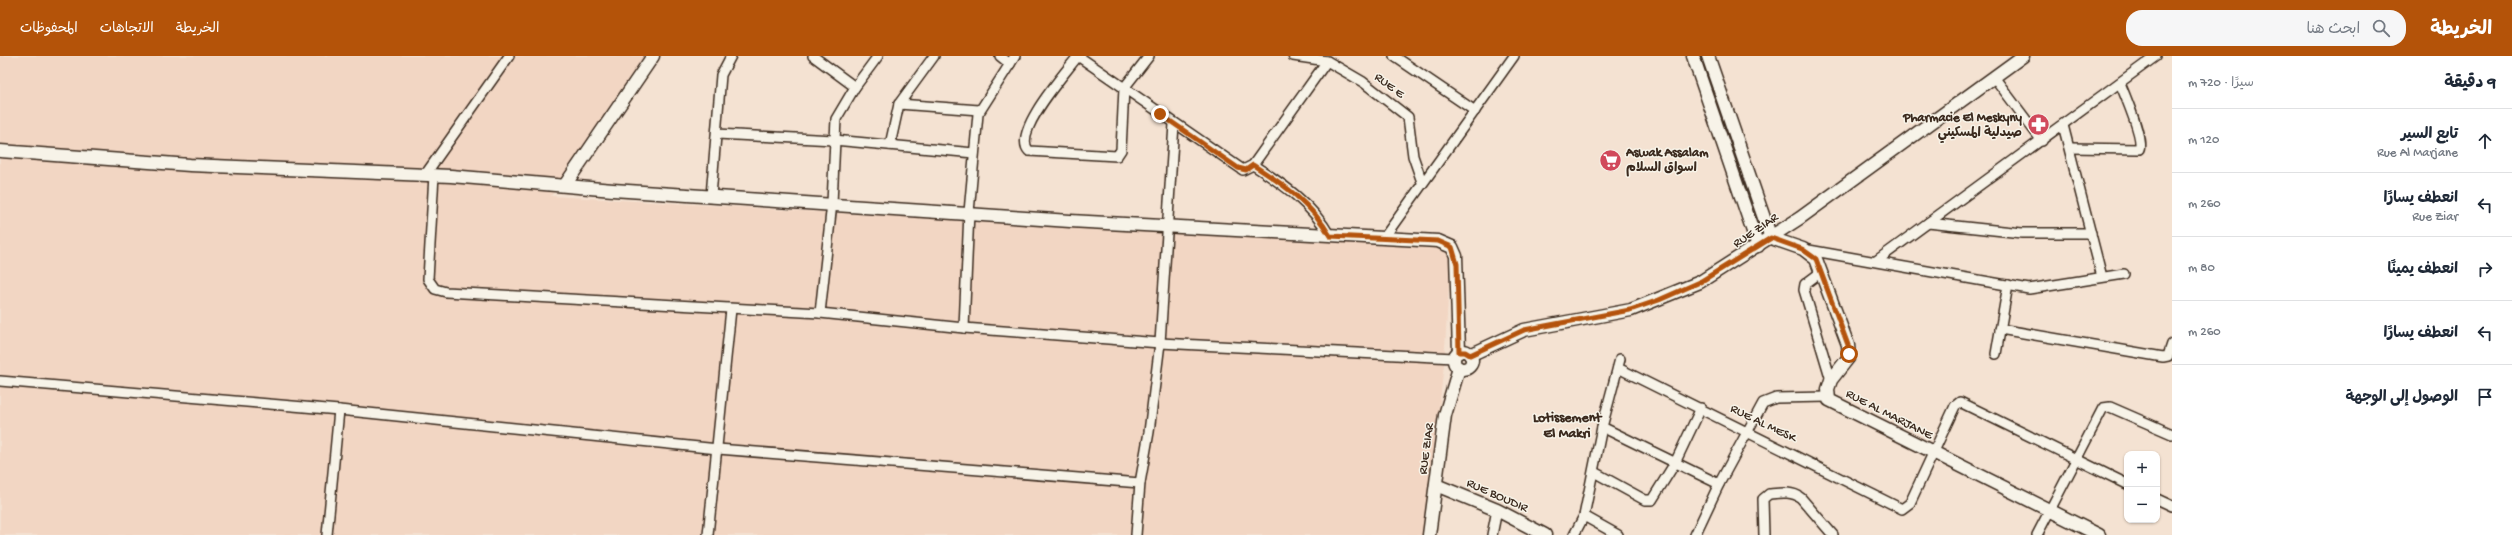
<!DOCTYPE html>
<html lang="ar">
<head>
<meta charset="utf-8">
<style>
  body { margin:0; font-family:"Gochi Hand","Playpen Sans Arabic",sans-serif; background:#f6f6f7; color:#1f2937; direction:rtl }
  .controls { position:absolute; right:12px; bottom:12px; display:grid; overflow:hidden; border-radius:8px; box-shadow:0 1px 3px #0004 }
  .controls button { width:36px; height:36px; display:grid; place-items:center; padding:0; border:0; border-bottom:1px solid #e0e1e3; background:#fff; color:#1f2937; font:20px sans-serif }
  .stop { position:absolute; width:12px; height:12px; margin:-9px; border:3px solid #b45309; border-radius:50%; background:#fff }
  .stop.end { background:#b45309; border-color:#fff; box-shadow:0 1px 4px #0008 }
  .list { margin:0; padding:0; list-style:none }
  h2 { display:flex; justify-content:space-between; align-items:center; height:52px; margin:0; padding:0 16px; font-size:17px }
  h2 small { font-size:13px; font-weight:400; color:#747a83 }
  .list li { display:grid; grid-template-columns:26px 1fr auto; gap:12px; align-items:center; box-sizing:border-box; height:64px; padding:0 16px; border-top:1px solid #e0e1e3 }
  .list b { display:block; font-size:15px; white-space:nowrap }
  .list p { margin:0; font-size:13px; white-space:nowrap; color:#747a83 }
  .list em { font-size:13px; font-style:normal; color:#747a83 }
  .icon { flex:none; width:22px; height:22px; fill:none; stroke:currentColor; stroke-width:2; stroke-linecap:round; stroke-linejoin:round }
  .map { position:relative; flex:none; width:2172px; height:479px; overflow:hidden; direction:ltr }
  header { display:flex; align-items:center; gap:24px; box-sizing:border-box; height:56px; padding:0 20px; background:#b45309; color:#fff }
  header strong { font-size:19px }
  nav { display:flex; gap:22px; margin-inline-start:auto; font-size:14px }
  .search { width:280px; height:36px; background:#f6f6f7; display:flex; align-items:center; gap:10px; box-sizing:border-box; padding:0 14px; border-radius:16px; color:#747a83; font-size:15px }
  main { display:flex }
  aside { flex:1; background:#fff }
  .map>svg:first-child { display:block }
  .built { fill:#f2d6c3 }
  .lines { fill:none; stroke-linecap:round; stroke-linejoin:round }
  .street-casing { stroke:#3b2a1e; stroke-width:12 }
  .secondary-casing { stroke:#3b2a1e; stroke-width:15 }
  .street { stroke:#f7f3e8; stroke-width:9 }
  .secondary { stroke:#f7f3e8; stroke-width:12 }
  .route { stroke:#b45309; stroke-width:5 }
  .labels { text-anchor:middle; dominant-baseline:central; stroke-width:3; stroke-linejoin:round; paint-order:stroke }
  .street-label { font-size:13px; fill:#3b2a1e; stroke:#f7f3e8 }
  .poi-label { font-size:13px; font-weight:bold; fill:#3b2a1e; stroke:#f7f3e8; text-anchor:end }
  .neighbourhood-label { font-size:14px; font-weight:bold; fill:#3b2a1e; stroke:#f7f3e8 }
</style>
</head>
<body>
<header>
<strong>الخريطة</strong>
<div class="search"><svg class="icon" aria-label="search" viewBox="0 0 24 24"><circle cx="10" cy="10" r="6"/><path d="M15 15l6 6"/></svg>ابحث هنا</div>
<nav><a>الخريطة</a><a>الاتجاهات</a><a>المحفوظات</a></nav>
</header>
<main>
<aside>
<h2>9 دقيقة<small>سيرًا · 720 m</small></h2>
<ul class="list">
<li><svg class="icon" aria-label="ahead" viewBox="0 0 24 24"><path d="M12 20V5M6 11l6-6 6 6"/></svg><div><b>تابع السير</b><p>Rue Al Marjane</p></div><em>120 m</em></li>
<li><svg class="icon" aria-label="left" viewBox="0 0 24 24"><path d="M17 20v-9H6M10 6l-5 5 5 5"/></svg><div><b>انعطف يسارًا</b><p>Rue Ziar</p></div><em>260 m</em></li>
<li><svg class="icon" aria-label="right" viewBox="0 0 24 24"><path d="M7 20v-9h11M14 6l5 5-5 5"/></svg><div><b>انعطف يمينًا</b></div><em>80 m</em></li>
<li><svg class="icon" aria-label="left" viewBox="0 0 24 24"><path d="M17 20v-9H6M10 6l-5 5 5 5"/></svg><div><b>انعطف يسارًا</b></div><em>260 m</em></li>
<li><svg class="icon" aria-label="arrive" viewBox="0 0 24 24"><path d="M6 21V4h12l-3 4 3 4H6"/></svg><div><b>الوصول إلى الوجهة</b></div></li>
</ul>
</aside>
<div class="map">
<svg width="2172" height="479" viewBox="0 0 2172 479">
  <rect width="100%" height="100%" fill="#f4e2d2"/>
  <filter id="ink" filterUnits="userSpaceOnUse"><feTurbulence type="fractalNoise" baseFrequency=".025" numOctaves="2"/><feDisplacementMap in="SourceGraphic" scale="8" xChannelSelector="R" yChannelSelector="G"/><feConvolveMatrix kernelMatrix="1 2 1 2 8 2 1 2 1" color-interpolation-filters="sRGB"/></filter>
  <g filter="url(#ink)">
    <!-- built -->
    <path class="built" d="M0 0H646L551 140 1451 193 1444 308 1425 479H0Z"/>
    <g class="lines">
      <defs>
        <g id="street">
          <path d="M813 0 855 31"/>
          <path d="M1000 0 1010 8"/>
          <path d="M1078 0 1243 114 1253 109 1327 5"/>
          <path d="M1078 0C1066 16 1011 77 1029 95L1117 100 1121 94 1124 32 1149 0"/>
          <path d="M1293 0 1327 5 1363 26 1408 61 1413 100 1422 126"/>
          <path d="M1394 0 1475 55"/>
          <path d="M1994 21 2042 85"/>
          <path d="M899 48 979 54"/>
          <path d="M2063 69 2102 221"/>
          <path d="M717 78 834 84 974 97"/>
          <path d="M890 89 899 48 934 0"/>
          <path d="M2070 92 2139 93C2144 84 2125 39 2120 27"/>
          <path d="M1253 109C1283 128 1312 148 1330 180"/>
          <path d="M425 119 509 0"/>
          <path d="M434 119 428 223 435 233 446 236 820 257 964 272 1160 287 1454 302"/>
          <path d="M711 140 721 19 731 0"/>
          <path d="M1928 167 2022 177H2091"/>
          <path d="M1383 183 1514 0"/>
          <path d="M1803 193 2029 233 2124 218"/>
          <path d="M1876 205 2156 0"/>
          <path d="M1821 216 1805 228 1804 234 1831 324"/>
          <path d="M820 257 832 147 836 63 855 31 878 0"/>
          <path d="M964 272 969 156 978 58 1015 0"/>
          <path d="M2000 273 2163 301 2168 300 2172 288"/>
          <path d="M1996 298 2008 229"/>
          <path d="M1618 312 1902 453 1910 447 1955 350 1960 346 2127 428"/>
          <path d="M0 325 339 354 718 393 1140 427"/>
          <path d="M1602 371 1719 428"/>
          <path d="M1594 416 1645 444H1652L1675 407 1701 352"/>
          <path d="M2157 443 2172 450"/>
          <path d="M1584 460 1618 479"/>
          <path d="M327 479 339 354"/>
          <path d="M708 479 731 253"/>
          <path d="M1136 479 1140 427 1149 376 1160 287 1174 68"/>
          <path d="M1492 479 1497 454"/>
          <path d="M1574 479 1584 460 1602 371 1620 303"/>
          <path d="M1695 479 1719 428 1763 347 1776 342 1828 341"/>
          <path d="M1764 479 1763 443 1769 438C1780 437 1792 435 1801 442L1833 479"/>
          <path d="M2037 479 2103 352 2110 351 2172 378"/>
        </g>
        <g id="secondary">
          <path d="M1693 0 1758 190"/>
          <path d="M1708 0 1771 182 1803 193 1816 203 1848 289 1849 301 1831 324 1828 333 1829 344 2099 479"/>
          <path d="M0 95 190 109 451 120 613 134 1070 165 1438 185 1452 191 1456 200 1459 296"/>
          <path d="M565 129 653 0"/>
          <circle cx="1463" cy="304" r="9"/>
          <path d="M1470 299 1524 274 1631 254 1700 226 1800 162 2023 0"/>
          <path d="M1436 429 1497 454 1545 479"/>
          <path d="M1429 479 1445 359 1459 312"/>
        </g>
      </defs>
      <!-- street casing -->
      <use href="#street" class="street-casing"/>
      <!-- secondary casing -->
      <use href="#secondary" class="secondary-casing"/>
      <!-- street -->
      <use href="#street" class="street"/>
      <!-- secondary -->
      <use href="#secondary" class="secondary"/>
    </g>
  </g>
  <g class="lines" filter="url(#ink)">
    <!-- route -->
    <path class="route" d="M1160 58 1238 112 1246 114 1253 109C1283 128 1312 148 1330 180L1438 185 1452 191 1457 208 1459 296H1465L1470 299 1524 274 1630 254 1659 244 1700 226 1771 182 1802 193 1816 203 1848 289 1849 298"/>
  </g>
  <!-- icons -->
  <defs>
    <symbol id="pharmacy-disc" viewBox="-11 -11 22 22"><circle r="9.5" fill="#d1495b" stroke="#f7f3e8"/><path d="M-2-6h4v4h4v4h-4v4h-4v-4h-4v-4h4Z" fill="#fff"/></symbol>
    <symbol id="supermarket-disc" viewBox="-11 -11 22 22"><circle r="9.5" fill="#d1495b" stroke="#f7f3e8"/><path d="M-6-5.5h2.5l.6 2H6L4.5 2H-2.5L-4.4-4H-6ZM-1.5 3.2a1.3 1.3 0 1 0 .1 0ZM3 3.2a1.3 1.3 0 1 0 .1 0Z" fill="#fff"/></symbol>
  </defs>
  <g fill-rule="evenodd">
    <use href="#pharmacy-disc" x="2026" y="56" width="25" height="25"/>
    <use href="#supermarket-disc" x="1598" y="92" width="25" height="25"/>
  </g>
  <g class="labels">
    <!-- street labels -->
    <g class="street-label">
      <text transform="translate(1389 30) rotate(37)">RUE E</text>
      <text transform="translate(1756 175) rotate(-34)">RUE ZIAR</text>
      <text transform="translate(1889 359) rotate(27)">RUE AL MARJANE</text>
      <text transform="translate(1763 368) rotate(26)">RUE AL MESK</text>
      <text transform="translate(1427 393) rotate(-82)">RUE ZIAR</text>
      <text transform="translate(1497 440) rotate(24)">RUE BOUDIR</text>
    </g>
    <!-- poi labels -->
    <g class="poi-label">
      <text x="2022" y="62">Pharmacie El Meskyny<tspan x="2022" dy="15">صيدلية المسكيني</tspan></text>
      <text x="1626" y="97" text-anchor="start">Aswak Assalam<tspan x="1626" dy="15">اسواق السلام</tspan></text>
    </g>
    <!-- neighbourhood labels -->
    <g class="neighbourhood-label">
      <text x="1567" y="362">Lotissement<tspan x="1567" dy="16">El Makri</tspan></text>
    </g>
  </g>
</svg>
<div class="controls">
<button>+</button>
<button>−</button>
</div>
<div class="stop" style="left:1849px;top:298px"></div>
<div class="stop end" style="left:1160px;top:58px"></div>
</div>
</main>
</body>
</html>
